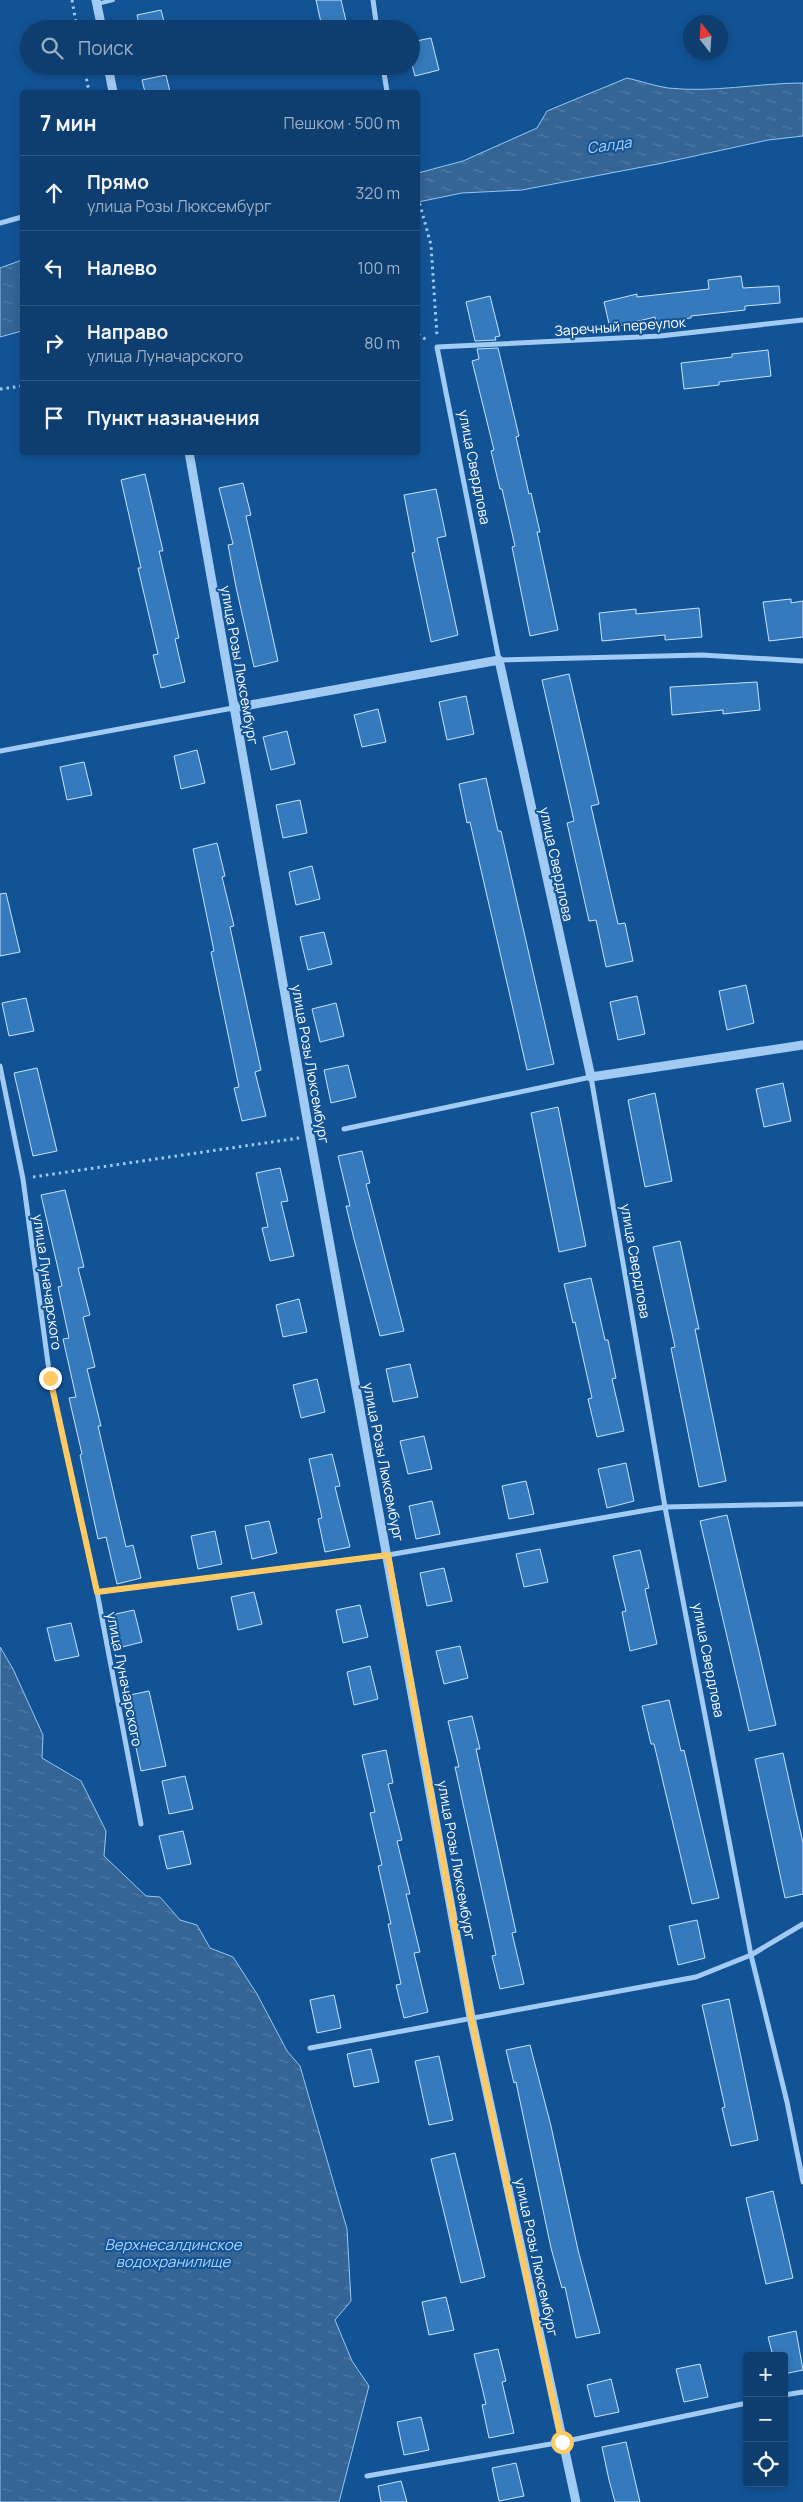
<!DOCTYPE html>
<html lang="ru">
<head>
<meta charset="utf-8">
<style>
  body { margin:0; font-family:Manrope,sans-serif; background:#1c4978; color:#f1f3f6 }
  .controls { position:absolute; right:15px; bottom:15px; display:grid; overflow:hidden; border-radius:5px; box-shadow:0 2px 8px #0003 }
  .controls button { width:45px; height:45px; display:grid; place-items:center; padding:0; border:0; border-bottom:1px solid #2e5783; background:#0e3e70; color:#f1f3f6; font:25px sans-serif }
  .compass { position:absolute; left:683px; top:15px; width:45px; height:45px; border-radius:50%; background:#0e3e70; box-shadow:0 2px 8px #0003; rotate:343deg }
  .stop { position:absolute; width:15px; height:15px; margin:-11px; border:4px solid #ffc963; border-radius:50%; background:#fff }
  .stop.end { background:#ffc963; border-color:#fff; box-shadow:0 1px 5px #0008 }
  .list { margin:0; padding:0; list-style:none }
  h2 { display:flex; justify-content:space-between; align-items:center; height:65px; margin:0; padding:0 20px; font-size:21px }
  h2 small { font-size:16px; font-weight:400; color:#9baec3 }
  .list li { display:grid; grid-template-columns:32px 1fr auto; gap:15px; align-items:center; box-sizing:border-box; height:75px; padding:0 20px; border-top:1px solid #2e5783 }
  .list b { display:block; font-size:19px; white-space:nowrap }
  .list p { margin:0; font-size:16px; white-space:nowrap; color:#9baec3 }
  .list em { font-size:16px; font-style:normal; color:#9baec3 }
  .icon { flex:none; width:28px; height:28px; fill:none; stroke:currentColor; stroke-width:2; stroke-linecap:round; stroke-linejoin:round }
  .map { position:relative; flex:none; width:803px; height:2502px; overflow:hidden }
  .search { position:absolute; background:#0e3e70; box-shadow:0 2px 8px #0003; left:20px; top:20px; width:400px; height:55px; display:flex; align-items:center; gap:12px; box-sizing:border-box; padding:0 18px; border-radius:28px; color:#9baec3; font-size:19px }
  .panel { position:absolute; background:#0e3e70; box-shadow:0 2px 8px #0003; left:20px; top:90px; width:400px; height:365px; border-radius:5px }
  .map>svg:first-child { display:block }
  .water { fill:url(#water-ripples); stroke:#93c7f6 }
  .building { fill:#357abc; stroke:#c9e4fd }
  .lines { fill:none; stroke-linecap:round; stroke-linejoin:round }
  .path { stroke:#a1cbf3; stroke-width:3; stroke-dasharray:2.5 4; stroke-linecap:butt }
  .service { stroke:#a1cbf3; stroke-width:4 }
  .minor { stroke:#a1cbf3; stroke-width:5 }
  .tertiary { stroke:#a1cbf3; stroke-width:9 }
  .route { stroke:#ffc963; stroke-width:6 }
  .labels { text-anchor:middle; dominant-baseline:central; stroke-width:4; stroke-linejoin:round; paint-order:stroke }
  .street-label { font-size:14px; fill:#fff; stroke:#125395 }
  .water-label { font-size:15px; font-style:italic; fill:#add5fa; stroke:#125395 }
</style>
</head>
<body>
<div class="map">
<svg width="803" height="2502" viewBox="0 0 803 2502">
  <defs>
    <pattern id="water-ripples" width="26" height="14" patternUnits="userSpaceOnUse" patternTransform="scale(1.25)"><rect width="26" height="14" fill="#356595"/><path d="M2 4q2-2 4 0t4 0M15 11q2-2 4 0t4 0" fill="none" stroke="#537ca5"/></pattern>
  </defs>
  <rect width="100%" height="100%" fill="#125395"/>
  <!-- water -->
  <g class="water">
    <path d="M627 78C640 81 655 86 668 88 713 93 758 83 803 83V136L768 140 658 164 522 190 462 193 418 202V173L463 161 537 128 547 111Z"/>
    <path d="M22 260V331L0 337V268Z"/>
    <path d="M0 1647 13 1669 43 1735 42 1758 81 1781 106 1831 104 1856 146 1896 160 1897 180 1920 197 1925 210 1948 233 1957 257 1994 287 2051 300 2066 347 2229 351 2301 335 2320 352 2361 369 2386 339 2502H0Z"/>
  </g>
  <!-- building -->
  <g class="building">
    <path d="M316 0H341L346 21 322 27Z"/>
    <path d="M161 10 166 29H140L137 15Z"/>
    <path d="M431 38 439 70 415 76 411 61V42Z"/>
    <path d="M166 75 170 92H145L142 80Z"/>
    <path d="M741 276 743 288 779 286 780 303 745 306V310L691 316V318L656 322 655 317 610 328 604 302 637 294V297L709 289 708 280Z"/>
    <path d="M490 296 500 336 495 337 496 340 475 341 466 302Z"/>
    <path d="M498 348 519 436 516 437 529 494 531 493 540 532H537L558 630 530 636 512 547 515 546 502 489H500L491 451 494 450 472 361 479 359 477 349Z"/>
    <path d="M768 350 771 376 719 382V385L684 389 681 363 732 357V354Z"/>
    <path d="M145 474 163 551H159L179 638 175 639 185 682 161 688 153 655 158 654 138 568H141L121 480Z"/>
    <path d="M243 483 251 515 246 516 278 661 254 667 236 587 228 545 233 544 219 488Z"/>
    <path d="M436 489 446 536 437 538 458 635 431 642 412 553 415 552 404 495Z"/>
    <path d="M791 599V603L803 601V637L769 641 763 602Z"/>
    <path d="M699 608 702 637 665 640V635L602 641 599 613 636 609V614Z"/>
    <path d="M569 674 599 804 591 806 618 924 625 923 633 961 606 967 596 920 589 921 567 823 574 821 542 680Z"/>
    <path d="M757 682 760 710 723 714V710L672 715 670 687Z"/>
    <path d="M466 696 474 734 447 740 439 702Z"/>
    <path d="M378 709 386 742 362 747 354 715Z"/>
    <path d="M287 731 295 764 271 770 263 737Z"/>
    <path d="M197 750 205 783 181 789 174 756Z"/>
    <path d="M84 762 92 795 67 800 60 767Z"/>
    <path d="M486 778 498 831H501L554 1064 527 1070 470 822 467 823 459 784Z"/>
    <path d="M300 800 307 833 283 838 276 805Z"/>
    <path d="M217 843 225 876 222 877 234 926 230 927 261 1070 255 1072 266 1116 242 1121 234 1088 239 1087 211 952 214 951 193 849Z"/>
    <path d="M312 866 320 899 296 905 289 872Z"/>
    <path d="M6 893 20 952 0 956V894Z"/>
    <path d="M324 932 332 964 308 970 300 937Z"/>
    <path d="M746 985 754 1023 727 1030 719 991Z"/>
    <path d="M637 996 645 1034 618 1040 610 1002Z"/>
    <path d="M26 998 34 1031 9 1036 2 1003Z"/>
    <path d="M336 1003 344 1036 320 1042 312 1009Z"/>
    <path d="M348 1065 356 1097 331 1103 324 1070Z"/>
    <path d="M37 1068 57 1151 33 1156 14 1073Z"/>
    <path d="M783 1083 791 1121 764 1127 756 1089Z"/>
    <path d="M655 1093 672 1181 645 1187 628 1100Z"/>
    <path d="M558 1107 586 1246 559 1252 531 1113Z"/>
    <path d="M362 1151 370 1183 366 1184 404 1331 380 1336 354 1239 346 1206H350L338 1156Z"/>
    <path d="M280 1168 288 1201 281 1202 294 1256 270 1261 262 1228 268 1227 256 1173Z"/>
    <path d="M65 1190 84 1267 78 1268 90 1315 83 1317 95 1367 87 1369 101 1426H98L126 1547 133 1545 141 1578 117 1584 106 1537 98 1539 80 1455 82 1454 69 1398 76 1397 63 1339 69 1338 58 1287 62 1286 41 1195Z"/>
    <path d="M680 1241 699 1329H695L726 1481 699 1487 671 1348 675 1347 653 1247Z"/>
    <path d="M591 1278 605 1340H608L616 1378 612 1379 624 1431 597 1437 588 1399 592 1398 575 1322 573 1323 564 1284Z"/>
    <path d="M299 1299 307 1332 283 1337 276 1305Z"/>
    <path d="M410 1364 418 1397 393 1402 386 1369Z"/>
    <path d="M317 1379 325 1412 301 1418 293 1385Z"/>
    <path d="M424 1436 432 1469 408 1474 400 1441Z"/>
    <path d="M332 1454 340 1486 335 1487 350 1547 325 1552 318 1519 322 1518 309 1459Z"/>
    <path d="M626 1463 634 1501 607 1508 598 1469Z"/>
    <path d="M526 1481 534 1514 509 1519 502 1486Z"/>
    <path d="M432 1501 440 1534 416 1539 409 1506Z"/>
    <path d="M727 1515 776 1725 749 1731 700 1521Z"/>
    <path d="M269 1521 277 1553 252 1559 245 1526Z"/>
    <path d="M215 1531 222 1564 198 1569 191 1536Z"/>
    <path d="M540 1549 548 1582 524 1587 516 1554Z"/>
    <path d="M640 1550 649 1588 645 1589 657 1644 630 1651 622 1612 626 1611 613 1556Z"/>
    <path d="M444 1568 452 1601 427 1606 420 1573Z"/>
    <path d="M254 1592 262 1624 238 1630 231 1597Z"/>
    <path d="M360 1605 368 1637 343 1643 336 1610Z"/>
    <path d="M134 1610 142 1642 118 1648 111 1615Z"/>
    <path d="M71 1623 79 1656 55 1661 47 1628Z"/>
    <path d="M460 1646 468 1678 444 1684 436 1651Z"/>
    <path d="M370 1666 378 1699 354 1705 347 1672Z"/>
    <path d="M149 1691 166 1766 141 1771 125 1696Z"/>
    <path d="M669 1700 681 1751 684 1750 719 1898 692 1904 654 1744H651L642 1706Z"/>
    <path d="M472 1716 480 1749H476L516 1932 512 1933 524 1984 500 1989 492 1956 496 1955 455 1767H459L448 1721Z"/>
    <path d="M386 1750 393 1783 388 1784 402 1840 397 1841 410 1894H406L420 1952 414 1953 428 2012 404 2018 396 1985 401 1984 388 1924H391L378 1866 382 1865 370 1813 375 1812 362 1755Z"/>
    <path d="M783 1753 803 1843V1894L785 1898 755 1759Z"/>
    <path d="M185 1776 193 1809 169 1814 162 1781Z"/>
    <path d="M183 1831 191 1864 167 1869 159 1836Z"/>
    <path d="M697 1920 705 1958 678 1965 669 1926Z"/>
    <path d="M334 1995 341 2028 317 2033 310 2000Z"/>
    <path d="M729 1999 758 2140 731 2146 722 2108 725 2107 702 2005Z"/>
    <path d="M530 2045 551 2126 578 2250 600 2333 576 2338 565 2287 562 2288 551 2248 516 2082 514 2083 506 2050Z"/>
    <path d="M371 2049 379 2082 354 2087 347 2054Z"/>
    <path d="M439 2056 453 2120 429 2125 415 2061Z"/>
    <path d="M455 2153 485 2277 461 2283 431 2159Z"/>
    <path d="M773 2191 793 2278 766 2284 746 2198Z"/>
    <path d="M446 2297 454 2330 429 2335 422 2302Z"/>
    <path d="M796 2331 803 2370 784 2374V2356H773L768 2337Z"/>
    <path d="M498 2349 506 2381 502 2382 514 2433 489 2438 482 2405 486 2404 474 2354Z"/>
    <path d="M700 2364 708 2397 684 2402 676 2369Z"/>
    <path d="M611 2379 619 2412 595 2417 587 2385Z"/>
    <path d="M421 2417 429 2450 404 2455 397 2422Z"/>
    <path d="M626 2442 640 2502H615L609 2480 602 2447Z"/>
    <path d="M516 2463 524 2496 499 2501 492 2468Z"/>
    <path d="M401 2481 407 2502H381L378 2486Z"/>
  </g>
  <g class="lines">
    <!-- path -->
    <g class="path">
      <path d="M72 0 77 29"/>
      <path d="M84 66 89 92"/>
      <path d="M418 197 431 245 437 336"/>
      <path d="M418 334 428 341"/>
      <path d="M0 389 22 386"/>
      <path d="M33 1177 299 1138"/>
    </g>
    <!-- service -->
    <path class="service" d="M97 4 113 0"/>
    <!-- minor -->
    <g class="minor">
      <path d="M373 0 377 29"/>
      <path d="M383 66 387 92"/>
      <path d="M0 223 22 217"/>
      <path d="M803 320 660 336 437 347 499 660 702 655 803 661"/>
      <path d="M0 751 233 708"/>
      <path d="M0 1066 23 1179 50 1378 97 1592 141 1824"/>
      <path d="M344 1129 591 1077 665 1507 751 1955 787 2102 803 2182"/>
      <path d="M97 1592 388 1555 665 1507 803 1504"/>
      <path d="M310 2048 696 1977 751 1955 803 1924"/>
      <path d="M784 2395 803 2392"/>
      <path d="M367 2476 562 2442 747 2403"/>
    </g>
    <!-- tertiary -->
    <g class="tertiary">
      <path d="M96 0 102 29"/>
      <path d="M108 66 113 92"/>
      <path d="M189 452 310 1136 471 2017 576 2502"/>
      <path d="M233 708 499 660 591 1077 803 1045"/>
    </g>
  </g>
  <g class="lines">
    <!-- route -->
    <path class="route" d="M50 1378 97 1592 388 1555 471 2017 562 2442"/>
  </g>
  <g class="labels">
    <!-- street labels -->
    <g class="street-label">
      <text transform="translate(620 326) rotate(-4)">Заречный переулок</text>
      <text transform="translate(475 467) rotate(79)">улица Свердлова</text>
      <text transform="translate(240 665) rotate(80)">улица Розы Люксембург</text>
      <text transform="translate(557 864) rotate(78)">улица Свердлова</text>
      <text transform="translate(311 1064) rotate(80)">улица Розы Люксембург</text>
      <text transform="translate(636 1261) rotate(80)">улица Свердлова</text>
      <text transform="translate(48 1282) rotate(82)">улица Луначарского</text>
      <text transform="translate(384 1462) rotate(79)">улица Розы Люксембург</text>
      <text transform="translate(709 1660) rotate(79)">улица Свердлова</text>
      <text transform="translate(125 1679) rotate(79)">улица Луначарского</text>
      <text transform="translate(457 1860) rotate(80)">улица Розы Люксембург</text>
      <text transform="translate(537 2257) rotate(78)">улица Розы Люксембург</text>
    </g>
    <!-- water labels -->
    <g class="water-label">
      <text transform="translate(609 145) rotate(-8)">Салда</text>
      <text x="173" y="2244">Верхнесалдинское<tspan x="173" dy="17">водохранилище</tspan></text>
    </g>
  </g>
</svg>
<div class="controls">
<button>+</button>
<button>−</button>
<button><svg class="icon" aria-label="locate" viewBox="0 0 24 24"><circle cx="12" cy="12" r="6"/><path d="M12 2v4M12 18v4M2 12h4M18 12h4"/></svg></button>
</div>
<svg class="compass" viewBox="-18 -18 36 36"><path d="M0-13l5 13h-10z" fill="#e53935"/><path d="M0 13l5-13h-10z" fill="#9baec3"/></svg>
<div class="stop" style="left:562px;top:2442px"></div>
<div class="stop end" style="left:50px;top:1378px"></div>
<div class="search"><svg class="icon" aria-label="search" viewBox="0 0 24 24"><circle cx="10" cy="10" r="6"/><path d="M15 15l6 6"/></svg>Поиск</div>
<section class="panel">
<h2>7 мин<small>Пешком · 500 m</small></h2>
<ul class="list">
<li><svg class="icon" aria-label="ahead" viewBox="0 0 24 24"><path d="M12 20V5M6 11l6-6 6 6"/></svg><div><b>Прямо</b><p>улица Розы Люксембург</p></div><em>320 m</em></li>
<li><svg class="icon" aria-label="left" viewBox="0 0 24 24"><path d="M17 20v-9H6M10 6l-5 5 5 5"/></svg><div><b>Налево</b></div><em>100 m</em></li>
<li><svg class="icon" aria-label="right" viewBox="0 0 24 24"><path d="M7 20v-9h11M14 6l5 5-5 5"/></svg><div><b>Направо</b><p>улица Луначарского</p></div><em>80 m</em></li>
<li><svg class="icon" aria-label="arrive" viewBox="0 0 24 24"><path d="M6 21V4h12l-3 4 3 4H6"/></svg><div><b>Пункт назначения</b></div></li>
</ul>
</section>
</div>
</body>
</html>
